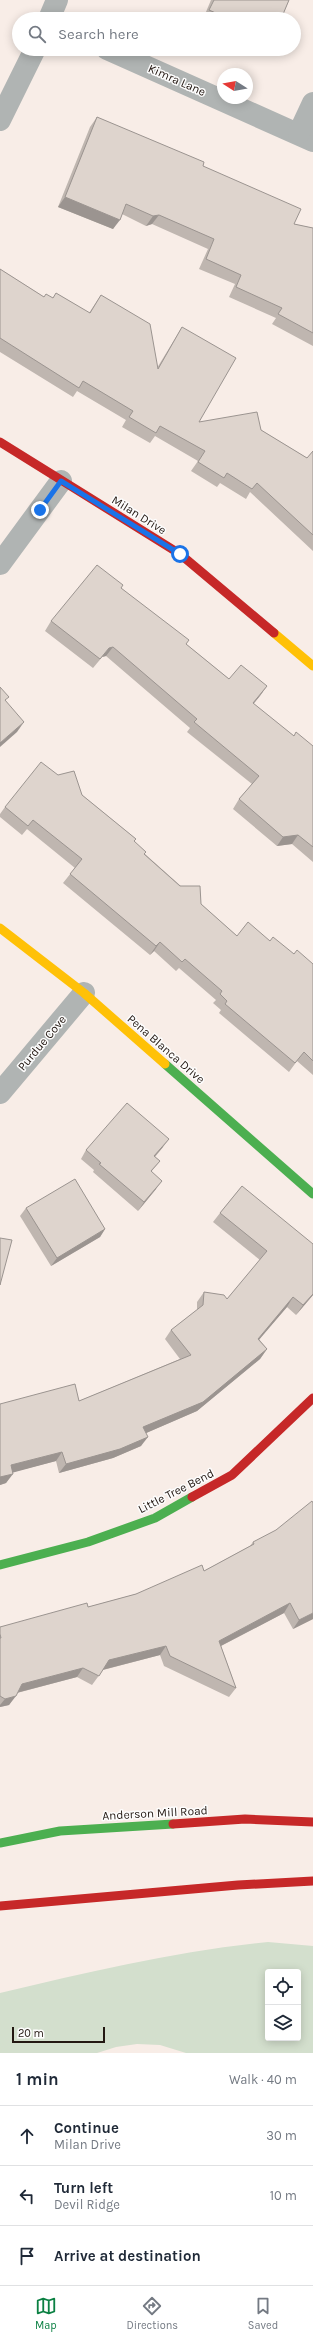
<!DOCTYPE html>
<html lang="en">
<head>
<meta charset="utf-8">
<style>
  body { margin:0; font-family:Karla,sans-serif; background:#f6f6f7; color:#1f2937 }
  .controls { position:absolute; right:12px; bottom:12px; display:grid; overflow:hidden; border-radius:4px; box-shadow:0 2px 10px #0003 }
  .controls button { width:36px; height:36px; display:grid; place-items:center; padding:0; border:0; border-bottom:1px solid #e0e1e3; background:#fff; color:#1f2937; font:20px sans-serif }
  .compass { position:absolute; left:217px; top:68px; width:36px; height:36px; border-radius:50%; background:#fff; box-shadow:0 2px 10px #0003; rotate:281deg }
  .scale { position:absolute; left:12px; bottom:10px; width:93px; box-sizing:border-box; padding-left:4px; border:2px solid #231812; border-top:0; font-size:11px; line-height:14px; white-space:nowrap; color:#231812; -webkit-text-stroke:3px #fdfdfd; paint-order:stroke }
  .stop { position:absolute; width:12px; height:12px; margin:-9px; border:3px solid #1a73e8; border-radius:50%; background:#fff }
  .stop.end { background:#1a73e8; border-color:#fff; box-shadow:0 1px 4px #0008 }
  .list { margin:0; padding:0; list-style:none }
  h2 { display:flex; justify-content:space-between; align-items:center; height:52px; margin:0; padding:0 16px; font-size:17px }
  h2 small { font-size:13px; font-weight:400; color:#747a83 }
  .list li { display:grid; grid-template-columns:26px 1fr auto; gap:12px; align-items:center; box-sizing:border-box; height:60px; padding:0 16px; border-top:1px solid #e0e1e3 }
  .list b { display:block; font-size:15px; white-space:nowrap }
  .list p { margin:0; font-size:13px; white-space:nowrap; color:#747a83 }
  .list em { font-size:13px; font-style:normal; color:#747a83 }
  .icon { flex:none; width:22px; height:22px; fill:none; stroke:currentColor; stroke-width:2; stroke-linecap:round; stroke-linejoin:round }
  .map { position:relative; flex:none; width:313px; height:2053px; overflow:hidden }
  .search { position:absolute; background:#fff; box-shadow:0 2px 10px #0003; left:12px; right:12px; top:12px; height:44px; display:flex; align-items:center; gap:10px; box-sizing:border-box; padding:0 14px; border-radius:22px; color:#747a83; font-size:15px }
  .sheet { height:232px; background:#fff }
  nav { display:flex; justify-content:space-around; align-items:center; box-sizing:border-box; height:56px; border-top:1px solid #e0e1e3; background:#fff; font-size:11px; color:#747a83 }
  nav a { display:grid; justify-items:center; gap:2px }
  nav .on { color:#0b8043 }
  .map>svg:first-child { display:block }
  .green { fill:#d3dfcd; fill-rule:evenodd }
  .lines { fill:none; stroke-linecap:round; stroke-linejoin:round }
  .street { stroke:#b0b4b3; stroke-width:22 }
  .fast { stroke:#4caf50; stroke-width:9 }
  .slow { stroke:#ffc107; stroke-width:9 }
  .jam { stroke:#c62828; stroke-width:9 }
  .wall { fill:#bfb6b0 }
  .shaded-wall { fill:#9b9490 }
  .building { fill:#ded4cd; stroke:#9b9490 }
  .route { stroke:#1a73e8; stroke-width:5 }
  .labels { text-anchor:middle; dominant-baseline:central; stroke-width:3; stroke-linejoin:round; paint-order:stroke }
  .street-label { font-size:12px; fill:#231812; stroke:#fdfdfd }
</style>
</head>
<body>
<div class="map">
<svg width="313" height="2053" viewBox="0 0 313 2053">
  <rect width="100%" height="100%" fill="#f8ede7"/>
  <!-- green -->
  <path class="green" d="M268 1942 313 1946V2053H186L160 2045 137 2044 116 2047 97 2053H0V1993C89 1972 176 1951 268 1942ZM268 1972H298V2038H268Z"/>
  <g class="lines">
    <!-- street -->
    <g class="street">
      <path d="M49 19 57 0"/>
      <path d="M107 49 313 141"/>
      <path d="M0 120 35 49"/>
      <path d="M299 133 313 103"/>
      <path d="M0 564 61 481"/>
      <path d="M0 1093 84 993"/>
    </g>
    <!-- fast -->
    <g class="fast">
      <path d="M165 1064 313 1194"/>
      <path d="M0 1565 88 1542 155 1518 192 1497"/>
      <path d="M0 1843 60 1831 173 1824"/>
    </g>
    <!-- slow -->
    <g class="slow">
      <path d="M274 633 313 666"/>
      <path d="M0 928 84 993 165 1064"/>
    </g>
    <!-- jam -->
    <g class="jam">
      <path d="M0 442 180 554 274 633"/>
      <path d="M192 1497 232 1475 313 1398"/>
      <path d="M173 1824 245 1819 313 1822"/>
      <path d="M0 1906 238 1885 313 1881"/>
    </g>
  </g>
  <!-- wall -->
  <g class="wall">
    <path d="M211 0H289L281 19H203Z"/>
    <path d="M97 117 203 166 294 224 313 228V346L272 324 276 318 229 297 235 284 199 269 208 249 152 224 146 226 122 214 113 229 58 207 90 127Z"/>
    <path d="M0 269 44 297 53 298 56 293 89 313 101 295 157 368 176 337 182 327 199 422 261 430 307 458 313 451V551L250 492 246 499 220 483 217 487 191 471 198 461 155 436 150 443 122 427 126 420 77 391 73 397 0 352Z"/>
    <path d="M121 588 186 644 229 679 267 686 253 704 294 736 313 746V862L292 844 277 846 233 809 239 799 252 784 187 732 190 728 106 656 102 657 93 668 45 631 51 621Z"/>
    <path d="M82 795 136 839 134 841 145 854 201 904 237 936 270 941 294 954 313 964V1075L297 1061 289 1072 219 1013 221 1010 213 1003 216 1000 179 968 176 971 154 951 150 955 63 883 75 868 27 829 22 835 0 817V814L5 807Z"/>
    <path d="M163 1147 155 1157 160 1161 151 1172 156 1189 138 1211 93 1172 94 1170 81 1159 86 1150Z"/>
    <path d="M242 1186 313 1295 296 1315 287 1307 259 1339 267 1349 260 1359 197 1411 146 1433 141 1446 113 1458 59 1473 56 1461 13 1472 6 1483 0 1485V1404L79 1401 180 1359 165 1339 171 1330 197 1310V1302L204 1292 227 1299 260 1260 213 1222 220 1213Z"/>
    <path d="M26 1208 105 1229 100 1237 51 1266 20 1216Z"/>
    <path d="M253 1542 313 1619 293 1629 284 1613 221 1646 236 1688 229 1697 164 1666 160 1655 103 1670 92 1685 77 1677 17 1693 9 1705 0 1707V1627L88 1607 136 1594 204 1571 250 1546Z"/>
  </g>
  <!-- shaded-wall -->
  <g class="shaded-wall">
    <path d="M65 197 120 220 113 229 58 207Z"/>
    <path d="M159 215 152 224 146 226 153 216Z"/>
    <path d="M113 647 106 656 102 657 93 668 109 648Z"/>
    <path d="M267 686 260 696 246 713 253 703Z"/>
    <path d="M24 722 17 732 0 747V743Z"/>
    <path d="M298 835 292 844 277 846 283 837Z"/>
    <path d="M160 942 154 951 150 955 156 946Z"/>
    <path d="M169 1139 163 1147 148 1164 154 1156Z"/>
    <path d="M162 1181 156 1189 138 1211 144 1202Z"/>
    <path d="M105 1229 100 1237 51 1266 57 1258Z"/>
    <path d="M313 1294V1295L296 1315 303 1305Z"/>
    <path d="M293 1297 287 1307 252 1348 258 1339Z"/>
    <path d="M267 1349 260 1359 197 1411 137 1437 143 1427Z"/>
    <path d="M148 1437 141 1446 113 1458 59 1473 66 1464Z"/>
    <path d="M62 1452 56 1461 4 1475 11 1465Z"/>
    <path d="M13 1474 6 1483 0 1485V1477Z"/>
    <path d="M290 1603 284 1613 213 1650 219 1641Z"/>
    <path d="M313 1613V1619L293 1629 299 1620Z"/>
    <path d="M166 1646 160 1655 102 1670 109 1660Z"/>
    <path d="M83 1668 77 1677 16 1693 22 1684Z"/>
    <path d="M16 1696 9 1705 0 1707V1705L5 1699Z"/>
  </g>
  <!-- building -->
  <g class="building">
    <path d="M214 0H289L281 19H229L209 10Z"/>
    <path d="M97 117 204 162 203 166 301 209 294 224 313 228V333L278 314 282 308 236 287 241 275 206 259 214 239 159 215 153 216 126 204 120 220 65 197Z"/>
    <path d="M0 269 44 297 46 294 53 298 56 293 90 313 101 295 150 324 158 369 182 327 236 358 199 422 257 412 261 430 307 458 313 451V535L257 483 252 489 227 473 224 478 198 462 205 451 160 426 156 433 129 417 133 411 83 381 79 388 0 338Z"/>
    <path d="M97 565 123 585 121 588 189 640 186 644 229 679 241 665 267 686 253 703 294 736 296 732 313 746V847L298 835 283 837 239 799 259 776 194 722 197 719 113 647 109 648 100 659 51 621Z"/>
    <path d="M0 687 9 697 5 700 24 722 0 743Z"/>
    <path d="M41 762 58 775 74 771 82 795 136 839 134 841 146 852 144 854 180 886H200L201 904 237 936 248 922 270 941 273 937 294 954 297 950 313 964V1061L304 1052 295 1063 225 1004 227 1001 220 994 222 991 185 959 182 962 160 942 156 946 70 874 82 859 33 820 28 826 5 807Z"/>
    <path d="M127 1103 169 1139 154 1156 160 1161 151 1171 162 1181 144 1202 99 1164 101 1163 86 1150Z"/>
    <path d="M75 1179 105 1229 57 1258 26 1208Z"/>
    <path d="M242 1186 313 1244V1294L303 1305 293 1297 258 1339 267 1349 203 1402 143 1427 148 1437 120 1449 66 1464 62 1452 11 1465 13 1474 0 1477V1404L75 1384 79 1401 191 1355 171 1330 203 1305 204 1292 224 1295 227 1299 267 1251 220 1213Z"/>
    <path d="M0 1238 12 1240 0 1285Z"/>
    <path d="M312 1501 313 1503V1613L299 1620 290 1603 219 1641 236 1688 170 1656 166 1646 109 1660 99 1676 83 1668 22 1684 16 1696 5 1699 0 1696V1638H1L0 1634V1627L87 1603 88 1607 136 1594 202 1565 204 1571 254 1544 253 1542 276 1530Z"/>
  </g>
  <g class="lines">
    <!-- route -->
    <path class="route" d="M40 510 61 481 180 554"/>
  </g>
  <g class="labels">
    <!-- street labels -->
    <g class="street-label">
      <text transform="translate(177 80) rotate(24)">Kimra Lane</text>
      <text transform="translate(139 515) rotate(32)">Milan Drive</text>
      <text transform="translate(42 1043) rotate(-50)">Purdue Cove</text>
      <text transform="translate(166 1049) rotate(41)">Pena Blanca Drive</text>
      <text transform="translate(176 1491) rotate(-27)">Little Tree Bend</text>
      <text transform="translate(155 1813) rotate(-3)">Anderson Mill Road</text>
    </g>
  </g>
</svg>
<div class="controls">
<button><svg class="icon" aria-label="locate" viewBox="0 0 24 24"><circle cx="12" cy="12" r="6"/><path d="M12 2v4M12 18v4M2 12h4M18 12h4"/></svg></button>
<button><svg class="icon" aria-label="layers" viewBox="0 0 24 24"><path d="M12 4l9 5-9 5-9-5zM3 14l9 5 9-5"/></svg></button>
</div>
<svg class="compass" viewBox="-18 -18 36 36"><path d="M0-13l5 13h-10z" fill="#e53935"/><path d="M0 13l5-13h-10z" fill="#747a83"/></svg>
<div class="scale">20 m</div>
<div class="stop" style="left:180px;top:554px"></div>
<div class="stop end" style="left:40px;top:510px"></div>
<div class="search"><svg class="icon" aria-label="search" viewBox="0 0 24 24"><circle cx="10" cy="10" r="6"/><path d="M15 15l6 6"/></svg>Search here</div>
</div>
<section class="sheet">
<h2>1 min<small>Walk · 40 m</small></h2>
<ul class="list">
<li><svg class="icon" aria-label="ahead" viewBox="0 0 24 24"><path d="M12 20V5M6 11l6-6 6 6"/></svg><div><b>Continue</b><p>Milan Drive</p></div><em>30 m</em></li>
<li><svg class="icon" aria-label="left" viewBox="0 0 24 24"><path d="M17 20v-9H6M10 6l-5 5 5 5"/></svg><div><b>Turn left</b><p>Devil Ridge</p></div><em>10 m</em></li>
<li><svg class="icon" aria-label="arrive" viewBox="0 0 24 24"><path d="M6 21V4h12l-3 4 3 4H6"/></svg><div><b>Arrive at destination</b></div></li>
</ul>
</section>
<nav>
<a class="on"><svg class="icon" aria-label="map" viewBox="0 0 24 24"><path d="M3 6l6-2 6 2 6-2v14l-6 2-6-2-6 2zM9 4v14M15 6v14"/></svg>Map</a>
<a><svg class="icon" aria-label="directions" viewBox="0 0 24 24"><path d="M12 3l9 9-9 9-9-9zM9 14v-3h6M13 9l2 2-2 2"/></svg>Directions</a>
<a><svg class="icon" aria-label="saved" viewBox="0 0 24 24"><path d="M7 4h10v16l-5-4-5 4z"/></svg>Saved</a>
</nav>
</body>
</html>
